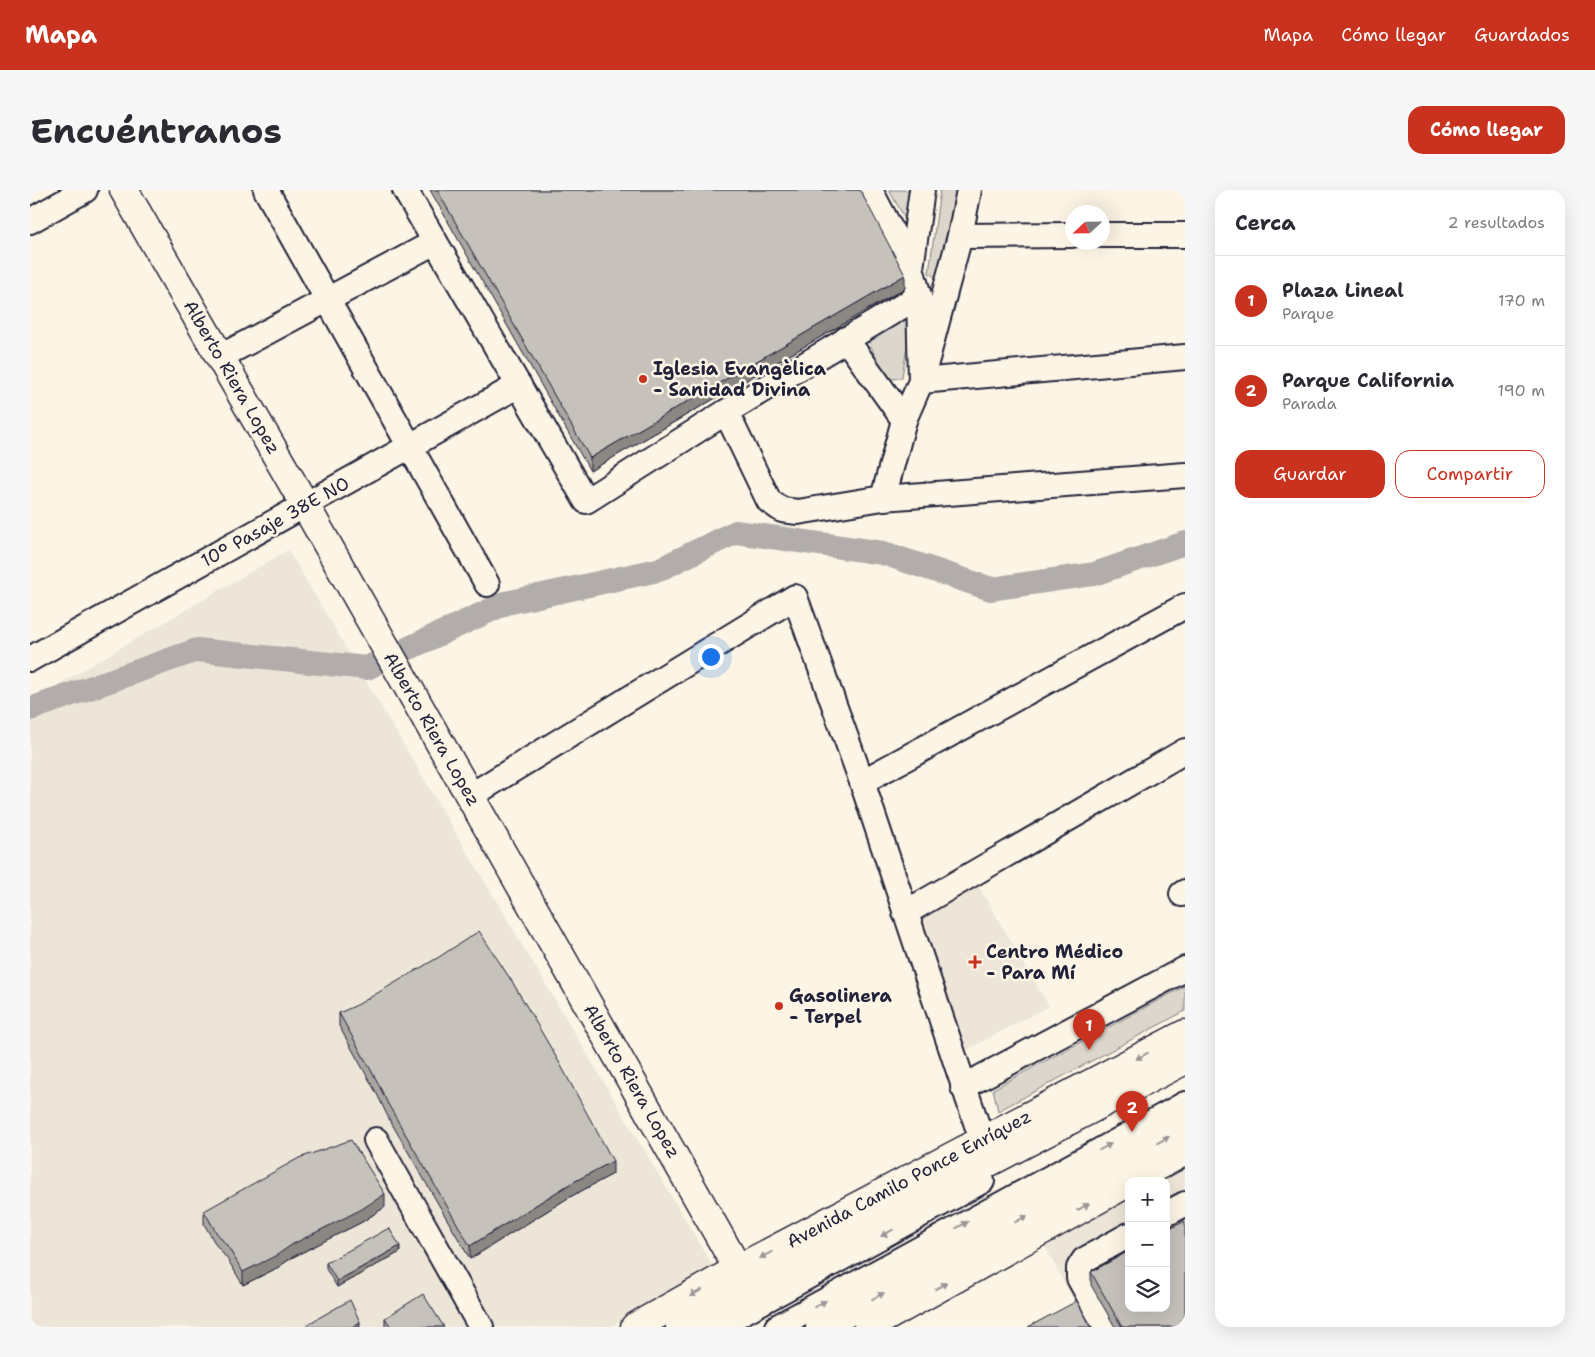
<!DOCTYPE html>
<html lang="es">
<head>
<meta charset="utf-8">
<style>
  body { margin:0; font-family:"Shantell Sans",sans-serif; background:#f7f7f7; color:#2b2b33 }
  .controls { position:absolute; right:15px; bottom:15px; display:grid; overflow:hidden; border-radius:10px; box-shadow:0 5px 20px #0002 }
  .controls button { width:45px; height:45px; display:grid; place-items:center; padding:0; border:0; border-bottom:1px solid #e1e1e2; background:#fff; color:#2b2b33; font:25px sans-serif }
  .compass { position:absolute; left:1035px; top:15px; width:45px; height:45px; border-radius:50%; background:#fff; box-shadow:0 5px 20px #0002; rotate:248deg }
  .you { position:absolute; left:680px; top:466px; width:18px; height:18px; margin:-12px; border:4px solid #fff; border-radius:50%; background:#1a73e8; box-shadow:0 0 0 8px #1a73e833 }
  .badge { display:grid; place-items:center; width:32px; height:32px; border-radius:50%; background:#c8321e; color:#fff; font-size:16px; font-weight:700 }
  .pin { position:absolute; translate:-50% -41px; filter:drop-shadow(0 1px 2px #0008) }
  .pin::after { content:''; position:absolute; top:26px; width:18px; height:15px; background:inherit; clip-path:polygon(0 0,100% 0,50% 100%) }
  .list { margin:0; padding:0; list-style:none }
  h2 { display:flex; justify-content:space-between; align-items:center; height:65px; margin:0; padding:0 20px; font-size:21px }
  h2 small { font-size:16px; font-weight:400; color:#7c7c81 }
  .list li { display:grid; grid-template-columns:32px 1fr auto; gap:15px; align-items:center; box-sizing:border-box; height:90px; padding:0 20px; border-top:1px solid #e1e1e2 }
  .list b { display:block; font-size:19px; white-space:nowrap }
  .list p { margin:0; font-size:16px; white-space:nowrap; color:#7c7c81 }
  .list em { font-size:16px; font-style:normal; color:#7c7c81 }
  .actions { display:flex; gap:10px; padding:15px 20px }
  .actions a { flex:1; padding:11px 0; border:1px solid #c8321e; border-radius:15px; text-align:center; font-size:18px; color:#c8321e }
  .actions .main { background:#c8321e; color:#fff }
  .icon { flex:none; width:28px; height:28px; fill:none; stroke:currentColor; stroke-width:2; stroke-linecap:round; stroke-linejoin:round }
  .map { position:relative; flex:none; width:1155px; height:1137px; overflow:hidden; border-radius:15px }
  header { display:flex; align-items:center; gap:30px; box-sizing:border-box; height:70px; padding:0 25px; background:#c8321e; color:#fff }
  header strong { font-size:24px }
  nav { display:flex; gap:28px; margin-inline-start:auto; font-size:18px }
  .intro { display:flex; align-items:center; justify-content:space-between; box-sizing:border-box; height:120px; padding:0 30px }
  h1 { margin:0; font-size:35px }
  .button { padding:12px 22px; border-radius:15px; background:#c8321e; color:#fff; font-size:18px; font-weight:700 }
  main { display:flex; gap:30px; padding:0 30px }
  aside { flex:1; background:#fff; border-radius:15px; box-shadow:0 5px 20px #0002 }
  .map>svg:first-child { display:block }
  .built { fill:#ece5d8 }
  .green { fill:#dcd6cc; stroke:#7f7c84 }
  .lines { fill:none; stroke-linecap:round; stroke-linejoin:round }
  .canal { stroke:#b2adab; stroke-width:24 }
  .minor-casing { stroke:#22223b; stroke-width:28 }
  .major-casing { stroke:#22223b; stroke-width:31 }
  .minor { stroke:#fcf5e5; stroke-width:24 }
  .major { stroke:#fcf5e5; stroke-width:28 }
  .wall { fill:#aaa6a1; stroke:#22223b }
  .shaded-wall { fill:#8b8783; stroke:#22223b }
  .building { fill:#c6c1bb; stroke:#22223b }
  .oneway { fill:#9a9698 }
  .poi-dot { fill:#c8321e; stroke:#fcf5e5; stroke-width:2 }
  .labels { text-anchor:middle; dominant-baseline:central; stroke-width:5; stroke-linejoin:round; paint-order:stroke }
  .poi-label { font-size:18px; font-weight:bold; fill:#22223b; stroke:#fcf5e5; text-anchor:start }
  .street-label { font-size:18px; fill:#22223b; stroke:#fcf5e5 }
</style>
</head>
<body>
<header>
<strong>Mapa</strong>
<nav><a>Mapa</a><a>Cómo llegar</a><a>Guardados</a></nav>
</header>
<div class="intro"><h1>Encuéntranos</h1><a class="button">Cómo llegar</a></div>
<main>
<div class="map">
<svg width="1155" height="1137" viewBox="0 0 1155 1137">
  <rect width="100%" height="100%" fill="#fcf5e5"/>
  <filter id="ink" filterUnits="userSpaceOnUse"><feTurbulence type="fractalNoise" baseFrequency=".02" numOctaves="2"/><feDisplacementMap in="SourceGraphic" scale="10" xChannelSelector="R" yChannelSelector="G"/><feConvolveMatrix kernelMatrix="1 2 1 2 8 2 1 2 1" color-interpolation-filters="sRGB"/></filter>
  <g filter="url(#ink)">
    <!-- built -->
    <g class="built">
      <path d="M258 360 684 1078 580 1137H0V511Z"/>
      <path d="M943 687 1019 816 929 864 882 728Z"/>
      <path d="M1155 979V1137H1058L1013 1053 1099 1009V1118H1136V991H1133Z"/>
    </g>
    <!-- green -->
    <g class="green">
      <path d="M859 0H882L878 34Z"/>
      <path d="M910 0H927L910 83 905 87 899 83Z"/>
      <path d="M882 126 872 187 856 191 836 145Z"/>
      <path d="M1155 796V821L968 921 963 899Z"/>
    </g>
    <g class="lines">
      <!-- canal -->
      <g class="canal">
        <path d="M379 458 476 413 628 380 706 342 853 363 961 399 1064 384 1155 353"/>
        <path d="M0 519 167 460 337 478 343 475"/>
      </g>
      <defs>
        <g id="minor">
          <path d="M236 0 457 394"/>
          <path d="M375 0 556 311 696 222 889 106 891 191 874 230 853 308"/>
          <path d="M840 0 881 78 889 106"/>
          <path d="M939 0 930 46 891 191 1155 167"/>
          <path d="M0 31 55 0"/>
          <path d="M1072 45H1155"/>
          <path d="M930 46 1042 45"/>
          <path d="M881 78 892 0"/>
          <path d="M816 149 874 230"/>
          <path d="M190 167 405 52"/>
          <path d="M696 222 739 311 752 320 768 322 853 308 1155 285"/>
          <path d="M0 469 489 195"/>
          <path d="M832 592 1155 416"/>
          <path d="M440 606 765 407 832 592 952 950"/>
          <path d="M1152 704 1155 702"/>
          <path d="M875 723 1155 561"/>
          <path d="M933 897 1155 779"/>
          <path d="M346 950 451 1137"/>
          <path d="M1136 1024 1155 1014"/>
          <path d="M686 1137 952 991"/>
          <path d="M747 1137 1155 914"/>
          <path d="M1076 1137 1049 1088V1078L1054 1070 1099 1045"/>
        </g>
        <g id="major">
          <path d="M94 0 275 315 708 1079"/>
          <path d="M1101 991 1155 961"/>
          <path d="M605 1137 708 1079 1155 844"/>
          <path d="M650 1137 718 1098 1155 870"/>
          <path d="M790 1137 994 1028 1155 938"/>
          <path d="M838 1137 1099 992"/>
        </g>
      </defs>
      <!-- minor casing -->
      <use href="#minor" class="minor-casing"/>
      <!-- major casing -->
      <use href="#major" class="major-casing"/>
      <!-- minor -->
      <use href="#minor" class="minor"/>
      <!-- major -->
      <use href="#major" class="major"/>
    </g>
    <!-- wall -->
    <g class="wall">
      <path d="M400 0H830L875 98 560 281Z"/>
      <path d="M309 823 583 984 538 1008 440 1069 358 927 347 904 309 836Z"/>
      <path d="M355 1017 332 1032 263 1067 247 1078 213 1095 198 1070 186 1055 174 1034V1021Z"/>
      <path d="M370 1062 307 1097 296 1079V1073Z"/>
      <path d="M1061 1082 1155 1137H1085L1061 1095Z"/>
      <path d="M355 1128 414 1137H355Z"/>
    </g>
    <!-- shaded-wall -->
    <g class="shaded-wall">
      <path d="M875 85V98L560 281V268Z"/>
      <path d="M583 971V984L538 1008 440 1069V1056L538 995Z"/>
      <path d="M355 1004V1017L332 1032 263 1067 247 1078 213 1095V1082L263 1054Z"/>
      <path d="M370 1056V1062L307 1097V1091Z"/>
      <path d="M330 1132V1137H322Z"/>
    </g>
    <!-- building -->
    <g class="building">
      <path d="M407 0H830L875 85 560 268Z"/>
      <path d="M449 741 483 793 529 872 583 971 538 995 440 1056 358 914 347 891 309 823 327 815 409 767Z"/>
      <path d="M321 950 355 1004 332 1019 263 1054 247 1065 213 1082 198 1057 186 1042 174 1021 269 968Z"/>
      <path d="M1155 1031V1137H1092L1061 1082 1099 1061V1118H1136V1041Z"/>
      <path d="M359 1038 370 1056 307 1091 296 1073Z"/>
      <path d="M393 1104 414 1137H361L355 1128Z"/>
      <path d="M320 1110 330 1132 322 1137H279L278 1134Z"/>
      <path d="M1047 1111 1061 1137H998Z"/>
    </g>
    <!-- one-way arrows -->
    <defs><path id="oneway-solid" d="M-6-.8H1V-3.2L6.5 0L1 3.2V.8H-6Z" transform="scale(1.25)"/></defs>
    <g class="oneway">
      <use href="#oneway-solid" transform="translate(1112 866) rotate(152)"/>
      <use href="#oneway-solid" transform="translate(1133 950) rotate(-29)"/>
      <use href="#oneway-solid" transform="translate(1075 957) rotate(-29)"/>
      <use href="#oneway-solid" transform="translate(1053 1017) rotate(-29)"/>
      <use href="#oneway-solid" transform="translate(991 1029) rotate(-29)"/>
      <use href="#oneway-solid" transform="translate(932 1035) rotate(-29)"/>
      <use href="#oneway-solid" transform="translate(857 1043) rotate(151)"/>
      <use href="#oneway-solid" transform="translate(736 1065) rotate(152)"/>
      <use href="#oneway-solid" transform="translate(911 1096) rotate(-29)"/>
      <use href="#oneway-solid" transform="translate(666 1103) rotate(151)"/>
      <use href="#oneway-solid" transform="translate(848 1106) rotate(-28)"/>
      <use href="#oneway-solid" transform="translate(790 1114) rotate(-29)"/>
    </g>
  </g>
  <!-- markers -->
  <g class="poi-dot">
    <circle cx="613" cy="189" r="5"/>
    <path d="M942.5 764.5h5v5h5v5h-5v5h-5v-5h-5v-5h5z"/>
    <circle cx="749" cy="816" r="5"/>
  </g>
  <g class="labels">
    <!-- poi labels -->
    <g class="poi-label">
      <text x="623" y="179">Iglesia Evangèlica<tspan x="623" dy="21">- Sanidad Divina</tspan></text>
      <text x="956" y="762">Centro Médico<tspan x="956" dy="21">- Para Mí</tspan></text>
      <text x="759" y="806">Gasolinera<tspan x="759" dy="21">- Terpel</tspan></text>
    </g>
    <!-- street labels -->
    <g class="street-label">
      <text transform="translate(202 187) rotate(60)">Alberto Riera Lopez</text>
      <text transform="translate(245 332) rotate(-29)">10° Pasaje 38E NO</text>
      <text transform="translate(402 539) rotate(60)">Alberto Riera Lopez</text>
      <text transform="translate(602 891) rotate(60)">Alberto Riera Lopez</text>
      <text transform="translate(879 989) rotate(-28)">Avenida Camilo Ponce Enríquez</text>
    </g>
  </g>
</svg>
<div class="controls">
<button>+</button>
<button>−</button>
<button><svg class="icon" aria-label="layers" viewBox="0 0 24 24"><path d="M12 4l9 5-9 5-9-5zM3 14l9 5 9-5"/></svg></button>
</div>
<svg class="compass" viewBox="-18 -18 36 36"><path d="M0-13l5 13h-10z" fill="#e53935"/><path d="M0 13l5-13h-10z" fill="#7c7c81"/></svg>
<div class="you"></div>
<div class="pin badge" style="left:1059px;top:860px">1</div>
<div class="pin badge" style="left:1102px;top:942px">2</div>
</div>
<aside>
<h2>Cerca<small>2 resultados</small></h2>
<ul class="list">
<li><span class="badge">1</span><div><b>Plaza Lineal</b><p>Parque</p></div><em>170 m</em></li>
<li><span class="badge">2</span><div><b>Parque California</b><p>Parada</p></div><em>190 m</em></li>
</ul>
<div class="actions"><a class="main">Guardar</a><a>Compartir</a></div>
</aside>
</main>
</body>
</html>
